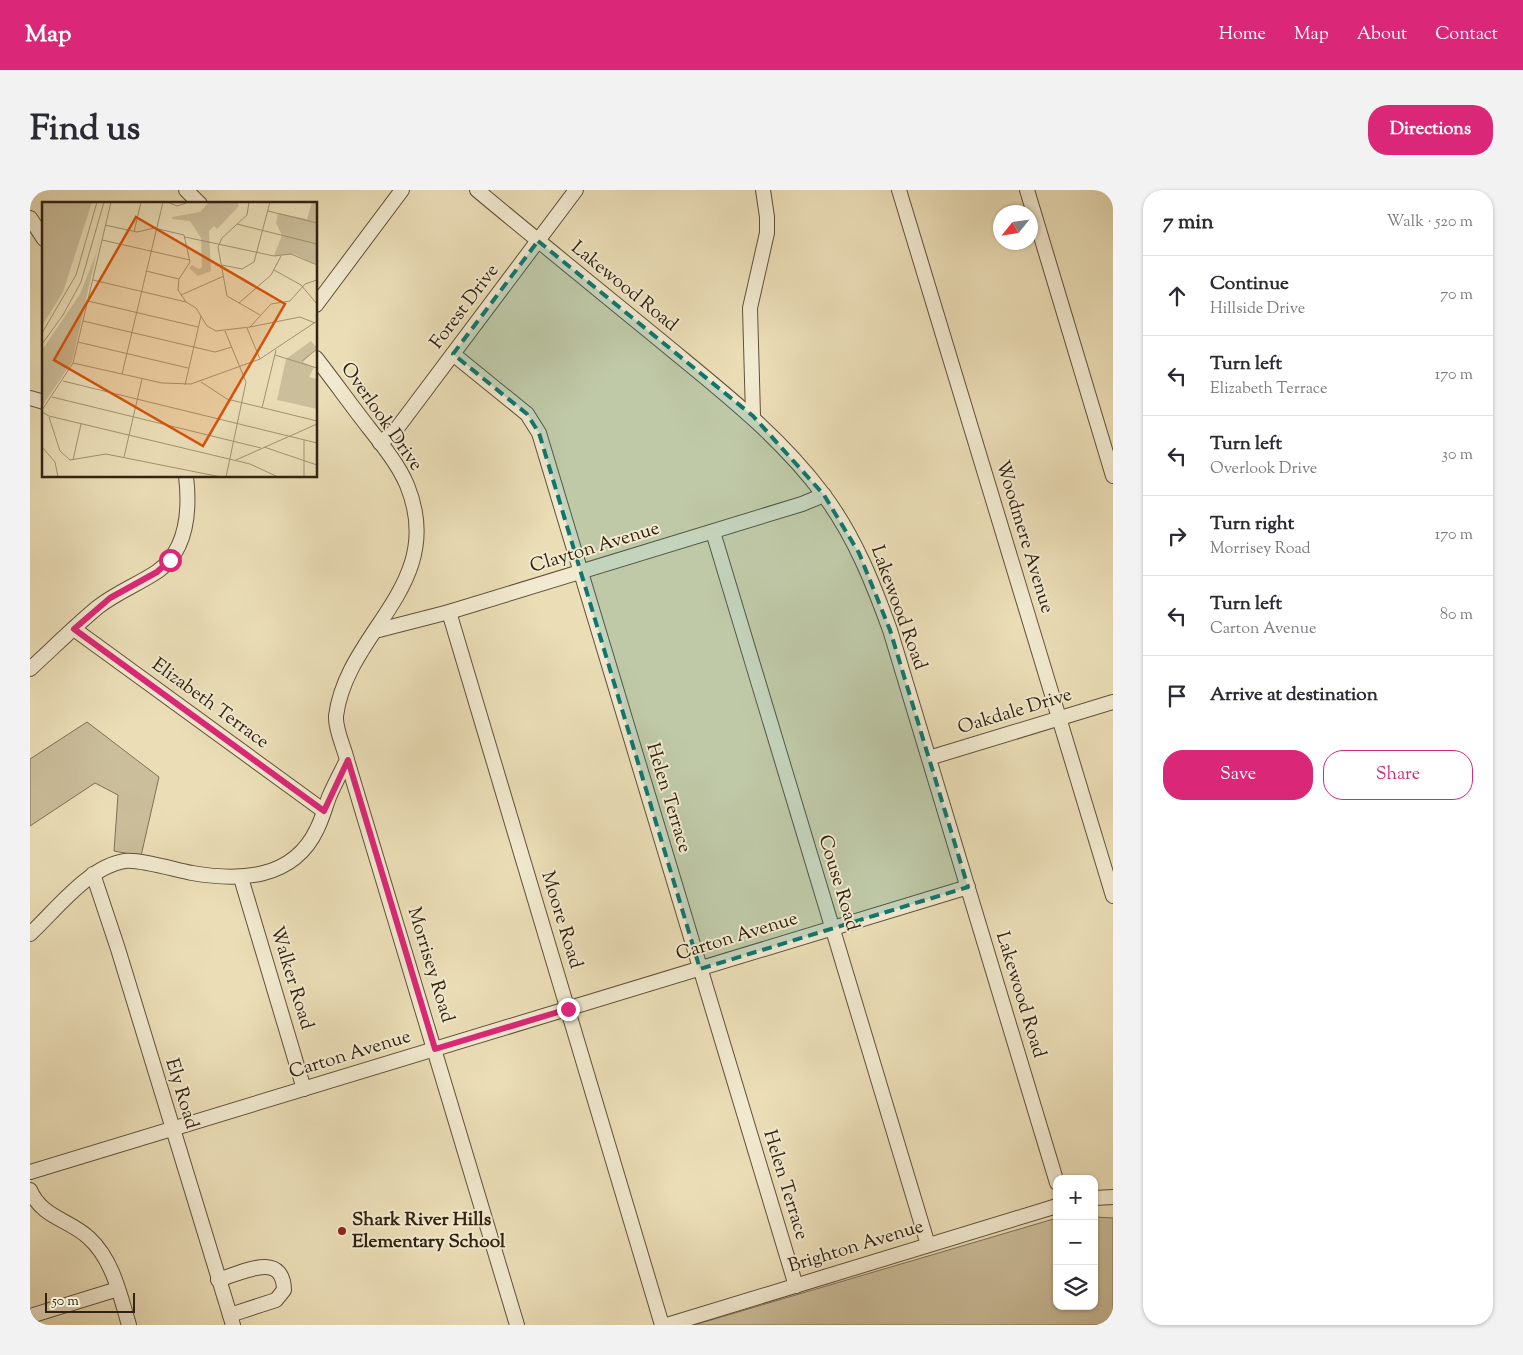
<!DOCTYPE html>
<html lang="en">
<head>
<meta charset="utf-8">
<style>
  body { margin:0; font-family:"Sorts Mill Goudy",serif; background:#f2f2f3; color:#2b2b33 }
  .controls { position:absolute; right:15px; bottom:15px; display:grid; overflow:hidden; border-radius:10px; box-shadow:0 1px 4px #0004 }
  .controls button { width:45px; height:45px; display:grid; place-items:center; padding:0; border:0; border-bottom:1px solid #e1e1e2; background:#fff; color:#2b2b33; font:25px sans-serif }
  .compass { position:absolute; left:963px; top:15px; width:45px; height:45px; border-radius:50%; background:#fff; box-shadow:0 1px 4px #0004; rotate:240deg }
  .scale { position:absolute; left:15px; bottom:12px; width:90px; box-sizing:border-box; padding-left:5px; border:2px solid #312210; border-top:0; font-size:14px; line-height:18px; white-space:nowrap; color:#312210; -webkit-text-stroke:4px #f2ead0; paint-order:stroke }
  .stop { position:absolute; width:15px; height:15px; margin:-11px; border:4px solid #db2777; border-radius:50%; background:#fff }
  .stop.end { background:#db2777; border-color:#fff; box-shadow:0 1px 5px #0008 }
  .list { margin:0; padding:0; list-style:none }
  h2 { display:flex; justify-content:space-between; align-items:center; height:65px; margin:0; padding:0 20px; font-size:21px }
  h2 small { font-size:16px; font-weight:400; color:#7c7c81 }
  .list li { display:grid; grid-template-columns:32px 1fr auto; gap:15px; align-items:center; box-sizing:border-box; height:80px; padding:0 20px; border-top:1px solid #e1e1e2 }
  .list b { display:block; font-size:19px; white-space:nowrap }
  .list p { margin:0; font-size:16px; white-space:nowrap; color:#7c7c81 }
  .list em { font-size:16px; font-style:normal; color:#7c7c81 }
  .actions { display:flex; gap:10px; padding:15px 20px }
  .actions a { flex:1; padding:11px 0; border:1px solid #db2777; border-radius:20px; text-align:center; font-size:18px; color:#db2777 }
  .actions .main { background:#db2777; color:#fff }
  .icon { flex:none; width:28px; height:28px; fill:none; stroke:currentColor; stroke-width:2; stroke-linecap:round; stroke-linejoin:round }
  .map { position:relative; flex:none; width:1083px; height:1135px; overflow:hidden; border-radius:20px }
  header { display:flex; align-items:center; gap:30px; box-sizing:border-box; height:70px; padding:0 25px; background:#db2777; color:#fff }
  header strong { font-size:24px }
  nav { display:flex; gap:28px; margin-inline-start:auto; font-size:18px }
  .intro { display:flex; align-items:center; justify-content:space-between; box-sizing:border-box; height:120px; padding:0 30px }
  h1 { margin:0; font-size:35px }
  .button { padding:12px 22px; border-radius:20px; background:#db2777; color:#fff; font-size:18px; font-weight:700 }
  main { display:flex; gap:30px; padding:0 30px }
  aside { flex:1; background:#fff; border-radius:20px; box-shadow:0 1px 4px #0004 }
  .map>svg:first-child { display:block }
  .green { fill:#cbbe9b; stroke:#7e7056 }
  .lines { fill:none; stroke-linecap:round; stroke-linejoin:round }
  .minor-casing { stroke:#60513a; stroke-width:16 }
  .minor { stroke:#f2ead0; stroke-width:14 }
  .route { stroke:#db2777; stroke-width:6 }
  .marked { fill:#0f766e; fill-opacity:0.2; stroke:#0f766e; stroke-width:4; stroke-dasharray:10 6; stroke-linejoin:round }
  .poi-dot { fill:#8f2418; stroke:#f2ead0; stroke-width:2 }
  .labels { text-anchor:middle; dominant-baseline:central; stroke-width:4; stroke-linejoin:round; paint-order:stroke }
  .street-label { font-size:19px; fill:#312210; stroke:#f2ead0 }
  .poi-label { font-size:19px; font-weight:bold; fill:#312210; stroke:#f2ead0; text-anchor:start }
  .inset-road { fill:none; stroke:#a19374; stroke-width:1 }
  .view { fill:#d6540c; fill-opacity:0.15; stroke:#d6540c; stroke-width:2.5 }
  .inset-edge { fill:none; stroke:#312210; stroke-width:2.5 }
</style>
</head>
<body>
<header>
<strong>Map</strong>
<nav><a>Home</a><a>Map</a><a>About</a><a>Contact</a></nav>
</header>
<div class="intro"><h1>Find us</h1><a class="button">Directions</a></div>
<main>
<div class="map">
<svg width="1083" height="1135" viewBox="0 0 1083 1135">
  <rect width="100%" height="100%" fill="#ebdeb7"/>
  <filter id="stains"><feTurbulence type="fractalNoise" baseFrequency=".004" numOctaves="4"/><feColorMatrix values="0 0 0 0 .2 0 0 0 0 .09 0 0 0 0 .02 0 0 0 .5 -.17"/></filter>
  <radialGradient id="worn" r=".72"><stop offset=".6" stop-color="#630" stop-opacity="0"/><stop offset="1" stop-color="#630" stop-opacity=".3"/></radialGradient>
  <!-- green -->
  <g class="green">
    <path d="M57 532 129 587 111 666 84 661 88 605 65 593 0 636V569Z"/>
    <path d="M1064 1027 1083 1028V1135H664L1027 1028V1116H1064Z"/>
  </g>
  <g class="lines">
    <defs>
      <g id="minor">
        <path d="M156 0 170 14"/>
        <path d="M447 0C508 51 570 101 631 151 689 199 748 244 793 304 824 345 843 393 860 440L1027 993"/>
        <path d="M869 0 1083 706"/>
        <path d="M997 0 1083 286"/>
        <path d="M0 28 14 49"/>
        <path d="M286 115 372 0"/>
        <path d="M423 164 497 224 509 243 766 1096"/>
        <path d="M0 208 14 212"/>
        <path d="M723 226 720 118 737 43V27L733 0"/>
        <path d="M350 253 365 241 546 0"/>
        <path d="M683 342 898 1055"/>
        <path d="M419 422 632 1135"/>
        <path d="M44 439 294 621"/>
        <path d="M345 441 419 422 772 314 794 305"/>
        <path d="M0 479C23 458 45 436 68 417 87 402 109 394 128 381 158 359 160 320 156 286"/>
        <path d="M899 568 1083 512"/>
        <path d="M317 570 487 1135"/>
        <path d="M63 684 88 759 203 1135"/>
        <path d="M211 688 274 899"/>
        <path d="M0 744C25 721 59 676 95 671 109 669 146 680 162 683 209 691 263 690 287 639 292 629 295 618 299 607 304 595 311 582 317 570 314 557 305 539 306 526 317 440 418 395 377 295 368 274 353 256 339 238 321 215 304 191 286 168"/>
        <path d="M0 982 938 697"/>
        <path d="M0 1000C12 1028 39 1029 59 1048 83 1070 90 1105 99 1135"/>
        <path d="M1064 1008 1083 1007"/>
        <path d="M188 1090C211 1083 253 1060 254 1100L246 1110 200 1125"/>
        <path d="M0 1126 88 1099"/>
        <path d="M637 1135 1027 1016"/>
      </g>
    </defs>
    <!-- minor casing -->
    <use href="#minor" class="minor-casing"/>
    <!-- minor -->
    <use href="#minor" class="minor"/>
  </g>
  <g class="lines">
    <!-- route -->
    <path class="route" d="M140 370 127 382 80 408 44 439 294 621 318 570 405 859 538 819"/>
  </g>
  <!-- marked area -->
  <path class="marked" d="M508 51 723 226 794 305 829 363 860 440 938 697 670 779 509 243 497 224 423 164Z"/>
  <!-- markers -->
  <circle class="poi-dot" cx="312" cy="1041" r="5"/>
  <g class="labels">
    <!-- street labels -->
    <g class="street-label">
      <text transform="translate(594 97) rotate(39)">Lakewood Road</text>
      <text transform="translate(435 117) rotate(-53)">Forest Drive</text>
      <text transform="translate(351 227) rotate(55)">Overlook Drive</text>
      <text transform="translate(994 347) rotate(73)">Woodmere Avenue</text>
      <text transform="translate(565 358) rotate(-17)">Clayton Avenue</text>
      <text transform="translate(868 418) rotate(70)">Lakewood Road</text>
      <text transform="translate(180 514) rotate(36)">Elizabeth Terrace</text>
      <text transform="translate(985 522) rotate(-17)">Oakdale Drive</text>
      <text transform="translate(638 608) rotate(73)">Helen Terrace</text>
      <text transform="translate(808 693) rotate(73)">Couse Road</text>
      <text transform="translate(531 730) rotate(73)">Moore Road</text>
      <text transform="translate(707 747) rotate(-17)">Carton Avenue</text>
      <text transform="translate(400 775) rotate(73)">Morrisey Road</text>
      <text transform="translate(261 788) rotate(73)">Walker Road</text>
      <text transform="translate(990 805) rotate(73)">Lakewood Road</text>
      <text transform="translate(320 865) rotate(-17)">Carton Avenue</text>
      <text transform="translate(151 904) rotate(73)">Ely Road</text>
      <text transform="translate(755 995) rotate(73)">Helen Terrace</text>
      <text transform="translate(826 1057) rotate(-17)">Brighton Avenue</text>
    </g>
    <!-- poi labels -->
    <g class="poi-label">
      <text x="322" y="1030">Shark River Hills<tspan x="322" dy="22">Elementary School</tspan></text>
    </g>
  </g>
  <!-- overview -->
  <g transform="translate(12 12)">
    <rect width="275" height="275" fill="#ebdeb7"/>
    <path d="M0 0H50L21 90 0 124ZM66 0 30 160 0 204V148L38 92 54 52ZM167 0H195L197 4 175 27 172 24 167 29 169 69 156 74 147 66 150 63 157 67 160 65 159 36 148 19 130 17V15L158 10ZM270 0H275V63L252 52 232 54 240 33 234 21 236 11 265 17ZM269 139 275 146 261 160 272 165 267 175 275 177V207L235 198 244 157Z" fill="#cbbe9b"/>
    <path class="inset-road" d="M126 0 135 4 147 0M207 0 205 13 180 36 176 45 185 94 218 113M226 9 275 21M195 22 275 42M63 23 95 30 112 26 142 33 148 60 137 77 136 88 144 100 154 106 165 124 174 129 208 125 229 102 248 99 263 82 275 78M92 30 99 0M143 35 232 54 249 52 275 63M60 38 148 58M180 63 200 67 212 60 228 0M232 68 259 83 275 102M104 69 137 77M51 78 144 100M139 93 182 74M46 99 156 125M197 101 229 73 239 54M41 119 173 150 190 145M208 125 258 115 273 121M205 126 218 157M183 129 204 180 184 275M0 131 34 73 55 0M36 140 146 166M0 142 21 113 39 80 62 0M233 153 275 166M260 159 275 147M31 161 120 181 149 182 218 157 275 119M80 172 121 0M21 179 275 241M159 180 185 197 275 219M143 183 159 114M10 195 219 246M220 206 234 148M0 208 31 161 69 0M0 210 7 214 208 262 236 275M7 215 18 249 28 258 64 252 179 275M0 245 13 260 16 275M222 245 275 263M82 255 100 177M31 258 39 222M194 258 275 222M262 275V238"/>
    <path class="view" d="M94 15 243 102 161 244 12 158Z"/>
    <rect width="275" height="275" class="inset-edge"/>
  </g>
  <rect width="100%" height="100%" filter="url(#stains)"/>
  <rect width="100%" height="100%" fill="url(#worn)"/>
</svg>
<div class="controls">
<button>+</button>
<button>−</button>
<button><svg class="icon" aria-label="layers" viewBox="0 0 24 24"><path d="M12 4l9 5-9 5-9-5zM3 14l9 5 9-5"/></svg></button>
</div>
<svg class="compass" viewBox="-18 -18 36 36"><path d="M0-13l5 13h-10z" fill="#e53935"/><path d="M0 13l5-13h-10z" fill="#7c7c81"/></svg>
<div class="scale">50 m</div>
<div class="stop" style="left:140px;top:370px"></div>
<div class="stop end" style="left:538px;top:819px"></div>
</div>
<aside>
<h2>7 min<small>Walk · 520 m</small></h2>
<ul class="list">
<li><svg class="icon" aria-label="ahead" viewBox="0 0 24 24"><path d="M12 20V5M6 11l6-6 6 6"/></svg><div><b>Continue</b><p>Hillside Drive</p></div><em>70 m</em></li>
<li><svg class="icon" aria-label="left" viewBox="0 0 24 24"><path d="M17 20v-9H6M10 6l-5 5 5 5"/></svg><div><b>Turn left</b><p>Elizabeth Terrace</p></div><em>170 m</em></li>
<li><svg class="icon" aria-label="left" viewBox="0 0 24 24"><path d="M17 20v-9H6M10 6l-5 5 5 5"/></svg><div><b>Turn left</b><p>Overlook Drive</p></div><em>30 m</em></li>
<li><svg class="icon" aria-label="right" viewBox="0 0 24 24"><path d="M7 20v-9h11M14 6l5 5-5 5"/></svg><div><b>Turn right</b><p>Morrisey Road</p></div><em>170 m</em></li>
<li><svg class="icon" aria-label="left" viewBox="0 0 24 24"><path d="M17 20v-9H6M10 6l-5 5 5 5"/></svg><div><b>Turn left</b><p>Carton Avenue</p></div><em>80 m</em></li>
<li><svg class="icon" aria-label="arrive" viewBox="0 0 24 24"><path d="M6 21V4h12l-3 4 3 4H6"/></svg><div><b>Arrive at destination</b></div></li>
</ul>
<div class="actions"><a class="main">Save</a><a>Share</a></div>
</aside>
</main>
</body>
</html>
